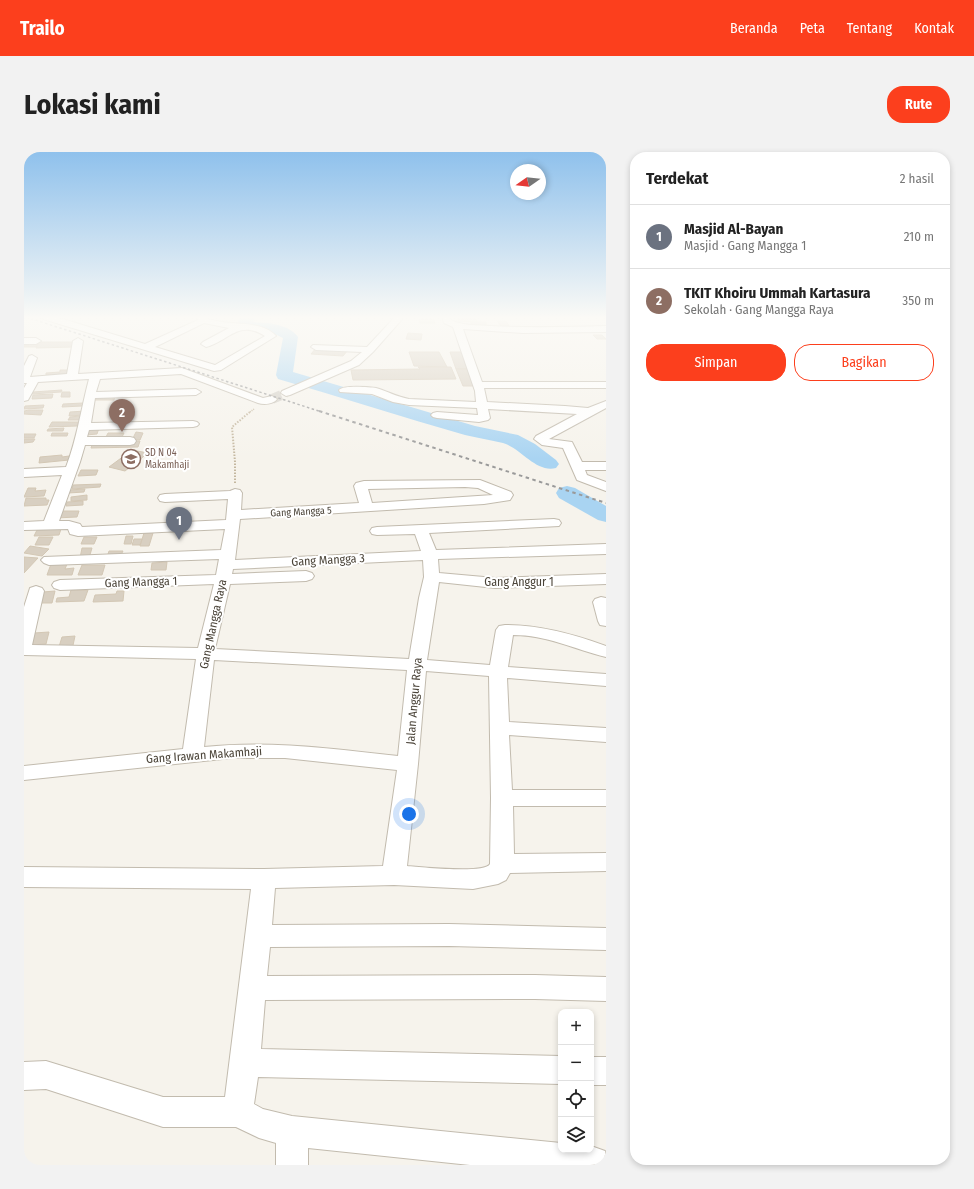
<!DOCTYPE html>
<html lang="id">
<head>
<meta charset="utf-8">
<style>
  body { margin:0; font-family:"Fira Sans Condensed",sans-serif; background:#f2f2f2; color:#222 }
  .controls { position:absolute; right:12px; bottom:12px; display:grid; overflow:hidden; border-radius:8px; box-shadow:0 2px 6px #0003 }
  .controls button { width:36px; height:36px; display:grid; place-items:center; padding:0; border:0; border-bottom:1px solid #e0e0e0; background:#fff; color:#222; font:20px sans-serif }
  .compass { position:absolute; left:486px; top:12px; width:36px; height:36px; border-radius:50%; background:#fff; box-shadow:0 2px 6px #0003; rotate:256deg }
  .you { position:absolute; left:385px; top:662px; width:14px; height:14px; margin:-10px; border:3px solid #fff; border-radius:50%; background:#1a73e8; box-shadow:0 0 0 6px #1a73e833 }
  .badge { display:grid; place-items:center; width:26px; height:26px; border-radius:50%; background:#fc3f1d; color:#fff; font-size:13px; font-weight:700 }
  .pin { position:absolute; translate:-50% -33px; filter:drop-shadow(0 1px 2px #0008) }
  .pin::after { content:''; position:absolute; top:21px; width:14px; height:12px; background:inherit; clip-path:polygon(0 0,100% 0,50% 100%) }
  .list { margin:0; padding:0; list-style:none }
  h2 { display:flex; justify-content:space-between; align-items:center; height:52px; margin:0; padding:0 16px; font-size:17px }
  h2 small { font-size:13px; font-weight:400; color:#767676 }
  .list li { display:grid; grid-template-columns:26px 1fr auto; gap:12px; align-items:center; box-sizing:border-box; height:64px; padding:0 16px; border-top:1px solid #e0e0e0 }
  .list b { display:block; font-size:15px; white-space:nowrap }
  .list p { margin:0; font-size:13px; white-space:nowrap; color:#767676 }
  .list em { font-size:13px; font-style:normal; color:#767676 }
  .actions { display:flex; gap:8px; padding:12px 16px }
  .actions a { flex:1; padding:9px 0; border:1px solid #fc3f1d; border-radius:16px; text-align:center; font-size:14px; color:#fc3f1d }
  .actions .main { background:#fc3f1d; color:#fff }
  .icon { flex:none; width:22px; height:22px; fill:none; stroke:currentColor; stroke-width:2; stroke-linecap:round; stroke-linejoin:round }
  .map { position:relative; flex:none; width:582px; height:1013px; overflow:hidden; border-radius:16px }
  header { display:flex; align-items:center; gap:24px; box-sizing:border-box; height:56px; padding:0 20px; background:#fc3f1d; color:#fff }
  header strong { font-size:19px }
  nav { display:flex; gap:22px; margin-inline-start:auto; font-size:14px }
  .intro { display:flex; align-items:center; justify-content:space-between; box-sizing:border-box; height:96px; padding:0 24px }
  h1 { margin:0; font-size:28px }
  .button { padding:10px 18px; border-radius:16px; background:#fc3f1d; color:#fff; font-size:14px; font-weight:700 }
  main { display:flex; gap:24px; padding:0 24px }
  aside { flex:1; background:#fff; border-radius:16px; box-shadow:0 2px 6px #0003 }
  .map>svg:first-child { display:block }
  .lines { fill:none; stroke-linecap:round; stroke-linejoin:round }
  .river { fill:#a9d4f2; fill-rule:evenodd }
  .building { fill:#d8cfc1; stroke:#d3c7b4 }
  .minor-tunnel { stroke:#d4d0c8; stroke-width:10; stroke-dasharray:10 5; stroke-linecap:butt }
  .minor-casing { stroke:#c2bbae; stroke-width:2 }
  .path-far1 { stroke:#c4b79f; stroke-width:1.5; stroke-dasharray:1 1; stroke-linecap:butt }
  .path { stroke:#c4b79f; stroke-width:2; stroke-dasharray:1.5 1.5; stroke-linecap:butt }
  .minor { fill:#fff; fill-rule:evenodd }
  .rail-far1 { stroke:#9a9a9a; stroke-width:1.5; stroke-dasharray:2.5 2.5; stroke-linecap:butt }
  .rail { stroke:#9a9a9a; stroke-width:2; stroke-dasharray:3.5 3.5; stroke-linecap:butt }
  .labels { text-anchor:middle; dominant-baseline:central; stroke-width:4; stroke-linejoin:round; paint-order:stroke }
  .far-education-label { font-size:10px; fill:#785e54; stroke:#fff; text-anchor:start }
  .far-street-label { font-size:10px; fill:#4b4439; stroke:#fff }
  .street-label { font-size:12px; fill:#4b4439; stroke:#fff }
</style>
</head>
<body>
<header>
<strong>Trailo</strong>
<nav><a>Beranda</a><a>Peta</a><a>Tentang</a><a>Kontak</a></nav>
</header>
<div class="intro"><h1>Lokasi kami</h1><a class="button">Rute</a></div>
<main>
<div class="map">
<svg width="582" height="1013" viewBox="0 0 582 1013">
  <rect width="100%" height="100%" fill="#f6f3ec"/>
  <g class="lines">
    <!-- river -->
    <g class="river">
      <path d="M217 165H232L229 170C244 171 265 172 274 185L269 220 451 274 494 283 511 292 532 308 535 312 532 316C512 321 498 297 479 291 467 288 453 286 441 283 378 265 316 245 254 227L252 223 259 186 249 181 219 177 214 169Z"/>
      <path d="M543 334 551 336 582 354V370L574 368 535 346 532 341 535 336Z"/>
    </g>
  </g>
  <!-- building -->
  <g class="building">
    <path d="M434 166 453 167V170L434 169Z"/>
    <path d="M395 167H409L411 171H396Z"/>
    <path d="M473 169H482L485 174H477Z"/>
    <rect x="447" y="170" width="15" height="3"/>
    <path d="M384 181 398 182 397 188 382 187Z"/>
    <path d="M569 183H578L582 187H573Z"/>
    <path d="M7 190H15L12 195H0V193H5Z"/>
    <path d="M15 190H53L50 195 12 196Z"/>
    <path d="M292 196 324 198 319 204 287 202Z"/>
    <path d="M385 200H415L423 215 390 214Z"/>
    <path d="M426 200H439L446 217H432Z"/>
    <path d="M394 215H427L432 227 329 228 327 218 396 217Z"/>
    <path d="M432 217H446L453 234H439Z"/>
    <path d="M36 218H44L43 222 22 223V221L36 220Z"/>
    <path d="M38 238 37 240 8 242 9 240Z"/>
    <path d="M38 240H46V245H37Z"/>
    <path d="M29 242 28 246 8 247 9 243Z"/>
    <path d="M91 243 90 248H70L72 244Z"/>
    <path d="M59 251 58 254 38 255 39 252Z"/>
    <path d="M20 253 19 256 0 257 1 254Z"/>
    <path d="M5 258H19L17 263 0 262V259Z"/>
    <path d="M61 259 60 263 45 264 46 260Z"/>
    <path d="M56 264 55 268H44L46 265Z"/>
    <path d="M28 270H55L53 274 25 275Z"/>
    <path d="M40 276 39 279H23L24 277Z"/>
    <path d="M63 276H75L73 282 62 283Z"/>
    <path d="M112 280 119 281 116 288H108Z"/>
    <path d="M28 281H44L43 284H27Z"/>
    <path d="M84 281H100L96 289H80Z"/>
    <path d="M0 282H12L10 286H0Z"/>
    <path d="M0 287H11L9 290 0 291Z"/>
    <path d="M116 289 114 295 67 296 69 290Z"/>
    <path d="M108 298 124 301 101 319 85 315Z"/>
    <path d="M38 303V305L45 304V308L15 311 16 305Z"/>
    <path d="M57 318H74L72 323 54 324Z"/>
    <path d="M77 332 76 335 48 337 49 333Z"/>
    <path d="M4 336H12L11 339 22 338 20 344 0 345Z"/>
    <path d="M61 337 60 340 44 341 45 338Z"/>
    <path d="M63 343V348L47 349V345Z"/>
    <path d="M2 346H22V348H25L23 353 0 354Z"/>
    <path d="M59 349V353L42 354 43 350Z"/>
    <path d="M34 359H55L53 365 31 366Z"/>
    <path d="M37 377 35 383 10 384 13 378Z"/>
    <path d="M120 381H129L125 394H116Z"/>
    <path d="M102 384H109L107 392H100Z"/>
    <path d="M15 385H29L25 393H11Z"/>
    <path d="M60 385H73L70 392H57Z"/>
    <path d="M110 387H118L116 393H108Z"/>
    <path d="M6 394 25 397 18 404 0 401Z"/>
    <path d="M58 396H68L65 406H56Z"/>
    <path d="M85 399H99L96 405H83Z"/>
    <path d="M0 405 14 406 0 421Z"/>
    <path d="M143 410 142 418H127L128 411Z"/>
    <path d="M27 412H43L41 417 50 416 48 423H23Z"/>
    <path d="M58 413H81L78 423H54Z"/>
    <path d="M47 438H64L60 449 32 450 33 446 45 445Z"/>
    <path d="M31 439 28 451H17L19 440Z"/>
    <path d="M93 439H100L99 449 69 450 71 443 92 442Z"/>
    <path d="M25 480 22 492 7 493 10 481Z"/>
    <path d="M51 484 48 498H34L38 485Z"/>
  </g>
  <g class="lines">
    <!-- minor-tunnel -->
    <path class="minor-tunnel" d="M248 247 262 241"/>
    <defs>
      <g id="minor">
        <path d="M18 165H32L121 192 174 168 172 165C180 165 185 168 193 169 210 173 239 169 252 184L197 218 190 219 19 167ZM180 171 205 176 179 190 177 192 182 195C205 189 214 167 241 184L191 213 131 195Z"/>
        <path d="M371 165H380L349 200 335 213 266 243 262 244 257 241 258 239 327 209 338 200 292 198 287 195 289 193 343 195Z"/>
        <path d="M418 165H426L427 168C438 174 454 173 467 174 505 176 543 175 582 174V180L499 181 439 177 458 230H582V236H460L463 250 541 254 564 256 582 249V256L525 287 548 290 558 310H582V318H561L563 323 582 330V339L553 328 539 296 518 293 510 287 512 284 553 262 464 257 466 266 464 268 455 270 413 266 409 265 407 263 409 261 413 260 454 263 453 256 385 253 369 250 348 242 316 240 315 238C319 233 345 235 352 236 363 239 373 245 385 247L452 250 451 239 429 175 420 171Z"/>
        <path d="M0 186H12L17 189 12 192H0Z"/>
        <path d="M54 186 59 189 54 222 158 216 239 246 248 244 253 247C250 252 240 253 234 251L157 222 76 227 72 240 172 237 177 240 172 243 71 246 67 271 169 269 173 270 175 272 173 274 169 275 65 278 63 285H106L110 286 112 289 110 292 106 293H61L56 310 35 369H45L56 372 58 375 202 368 204 347 141 350 136 349 134 346 136 343 141 342 206 339 211 337 216 338 218 341 217 358 335 351 330 334 332 331 340 329 456 328 487 340 489 343 486 348 460 352 216 367 211 408 397 399 391 382 353 383 348 382 346 379 348 376 353 375 530 367 535 368 537 371 535 374 405 381 412 398 582 392V402L414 407 415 421 471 426 582 422V432L471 436 415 430 403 508 466 513 472 478 475 474 481 473C516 473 549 482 582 494V505C550 497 522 483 489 483L484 515 582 522V534L483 526 485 570 582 576V590L485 583 488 638H582V654H489L490 702 582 701V719L486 721 482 728 474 732 449 737 370 733 251 736 248 773 425 772 582 776V798L425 794 246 795 243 824 511 823 582 825V849L511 847 241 848 237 897 537 904V932L234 925 230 952 239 957 268 964 537 991V998H567V994L581 999 582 1013H446L284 996V1013H252V991L235 986 212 975H139L22 937 0 938V910L22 909 139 945H201L227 737 0 735V715L240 717 359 714 373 618 261 606H208L0 628V614L159 597 172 507 0 503V455L6 436 12 434 18 436 20 439 8 493 174 496 190 432 36 438 30 436 28 433 30 430 36 428 192 423 195 407 25 413 20 411 17 408 20 405 197 398 201 377 54 384 46 382 44 377 0 378V370L20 369 38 323 0 325V317L42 315C53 287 57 257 65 227L14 230 4 248 0 249V236L3 231H0V214L5 204 8 203 13 206 6 225 43 222 49 189ZM441 335 454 336 469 343 348 351 344 337ZM399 408 400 425 395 446 385 507 191 497 206 432 282 429 288 427 290 424 288 421 282 419 208 422 209 417ZM190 508 383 518 374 604C309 597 246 588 180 595ZM402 519 465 524 467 646 466 712C461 722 396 715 383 714L394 612Z"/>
        <path d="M577 445 582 446V474L576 473 574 469 569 450 571 447Z"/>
        <rect x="567" y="905" width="15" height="28"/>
      </g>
    </defs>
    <!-- minor casing -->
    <use href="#minor" class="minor-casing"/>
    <!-- path-far1 -->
    <path class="path-far1" d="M226 260 230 257"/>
    <!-- path -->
    <path class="path" d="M211 331V310L208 275 227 259"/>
    <!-- minor -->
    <use href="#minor" class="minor"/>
    <!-- rail-far1 -->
    <path class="rail-far1" d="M2 165 298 260"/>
    <!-- rail -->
    <path class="rail" d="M295 259 582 351"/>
  </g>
  <!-- sky -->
  <linearGradient id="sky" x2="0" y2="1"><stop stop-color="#8fc1ec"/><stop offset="0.54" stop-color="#fbfaf6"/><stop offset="1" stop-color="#fbfaf6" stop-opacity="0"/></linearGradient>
  <rect width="582" height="307" fill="url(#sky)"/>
  <!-- icons -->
  <defs>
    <symbol id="school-ring" viewBox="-11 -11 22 22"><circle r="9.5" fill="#fff" stroke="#8d6e63" stroke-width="1.5"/><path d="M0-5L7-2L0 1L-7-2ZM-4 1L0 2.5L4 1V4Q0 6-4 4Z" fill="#8d6e63"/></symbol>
  </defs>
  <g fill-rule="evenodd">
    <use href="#school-ring" x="96" y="296" width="22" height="22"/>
  </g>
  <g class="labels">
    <!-- far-education labels -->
    <g class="far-education-label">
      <text x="121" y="301">SD N 04<tspan x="121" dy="12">Makamhaji</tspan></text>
    </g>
    <!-- far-street labels -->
    <g class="far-street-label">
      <text transform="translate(277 360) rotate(-3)">Gang Mangga 5</text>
    </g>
    <!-- street labels -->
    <g class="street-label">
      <text transform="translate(304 408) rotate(-3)">Gang Mangga 3</text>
      <text transform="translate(117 430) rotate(-2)">Gang Mangga 1</text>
      <text x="495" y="430">Gang Anggur 1</text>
      <text transform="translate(189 472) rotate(-78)">Gang Mangga Raya</text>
      <text transform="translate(390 549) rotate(-85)">Jalan Anggur Raya</text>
      <text transform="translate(180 603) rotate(-4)">Gang Irawan Makamhaji</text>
    </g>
  </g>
</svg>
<div class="controls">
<button>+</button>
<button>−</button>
<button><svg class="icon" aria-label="locate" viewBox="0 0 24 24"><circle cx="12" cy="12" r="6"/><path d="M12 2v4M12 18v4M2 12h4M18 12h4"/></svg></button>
<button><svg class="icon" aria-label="layers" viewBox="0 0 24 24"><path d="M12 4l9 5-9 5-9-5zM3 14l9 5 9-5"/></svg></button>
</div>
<svg class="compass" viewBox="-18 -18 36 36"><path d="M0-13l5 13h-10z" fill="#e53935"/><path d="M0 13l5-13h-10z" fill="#767676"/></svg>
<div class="you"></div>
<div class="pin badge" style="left:155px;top:388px;background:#6b7280">1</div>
<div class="pin badge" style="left:98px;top:280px;background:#8d6e63">2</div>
</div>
<aside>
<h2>Terdekat<small>2 hasil</small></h2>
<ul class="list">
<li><span class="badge" style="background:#6b7280">1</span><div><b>Masjid Al-Bayan</b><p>Masjid · Gang Mangga 1</p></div><em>210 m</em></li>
<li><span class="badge" style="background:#8d6e63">2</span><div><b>TKIT Khoiru Ummah Kartasura</b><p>Sekolah · Gang Mangga Raya</p></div><em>350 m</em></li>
</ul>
<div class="actions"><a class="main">Simpan</a><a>Bagikan</a></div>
</aside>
</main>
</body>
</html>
